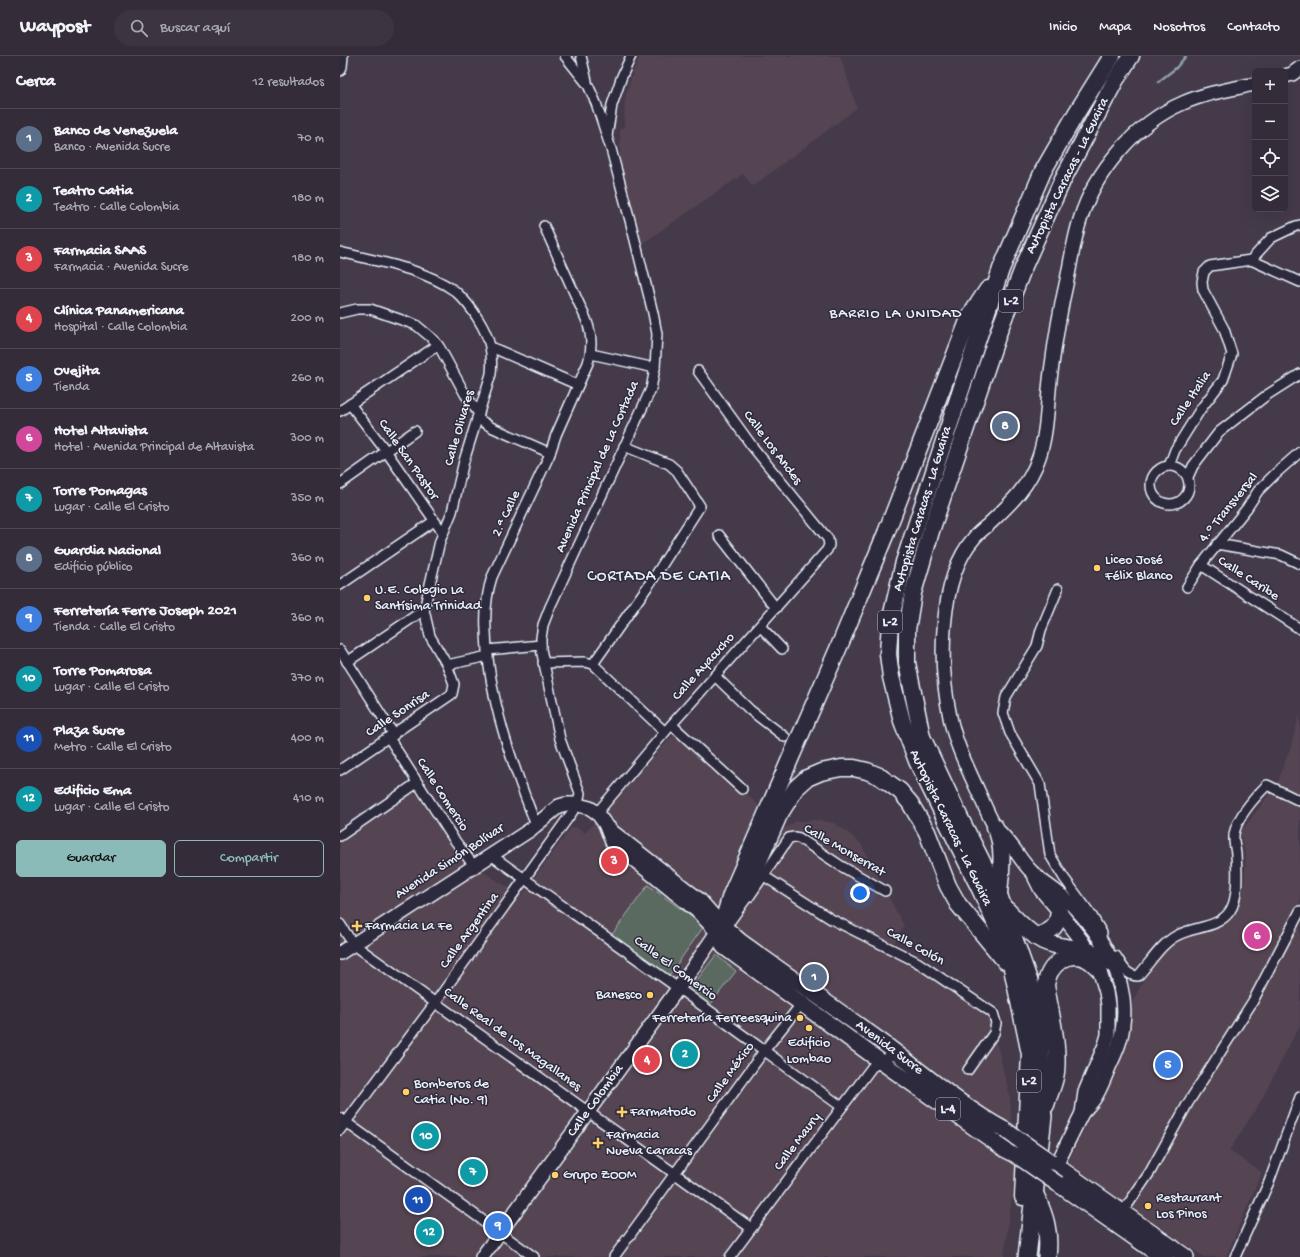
<!DOCTYPE html>
<html lang="es">
<head>
<meta charset="utf-8">
<style>
  body { margin:0; font-family:"Gochi Hand",sans-serif; background:#3c3440; color:#f1f3f6 }
  .controls { position:absolute; right:12px; top:12px; display:grid; overflow:hidden; border-radius:6px; box-shadow:0 4px 16px #0002 }
  .controls button { width:36px; height:36px; display:grid; place-items:center; padding:0; border:0; border-bottom:1px solid #4e4853; background:#342c38; color:#f1f3f6; font:20px sans-serif }
  .you { position:absolute; left:520px; top:837px; width:14px; height:14px; margin:-10px; border:3px solid #fff; border-radius:50%; background:#1a73e8; box-shadow:0 0 0 6px #1a73e833 }
  .badge { display:grid; place-items:center; width:26px; height:26px; border-radius:50%; background:#8bbbb9; color:#fff; font-size:13px; font-weight:700 }
  .pin { position:absolute; translate:-50% -50%; border:2px solid #fff; box-shadow:0 1px 4px #0006 }
  .list { margin:0; padding:0; list-style:none }
  h2 { display:flex; justify-content:space-between; align-items:center; height:52px; margin:0; padding:0 16px; font-size:17px }
  h2 small { font-size:13px; font-weight:400; color:#a9a7ae }
  .list li { display:grid; grid-template-columns:26px 1fr auto; gap:12px; align-items:center; box-sizing:border-box; height:60px; padding:0 16px; border-top:1px solid #4e4853 }
  .list b { display:block; font-size:15px; white-space:nowrap }
  .list p { margin:0; font-size:13px; white-space:nowrap; color:#a9a7ae }
  .list em { font-size:13px; font-style:normal; color:#a9a7ae }
  .actions { display:flex; gap:8px; padding:12px 16px }
  .actions a { flex:1; padding:9px 0; border:1px solid #8bbbb9; border-radius:6px; text-align:center; font-size:14px; color:#8bbbb9 }
  .actions .main { background:#8bbbb9; color:#111 }
  .icon { flex:none; width:22px; height:22px; fill:none; stroke:currentColor; stroke-width:2; stroke-linecap:round; stroke-linejoin:round }
  .map { position:relative; flex:none; width:960px; height:1201px; overflow:hidden }
  header { display:flex; align-items:center; gap:24px; box-sizing:border-box; height:56px; padding:0 20px; background:#342c38; border-bottom:1px solid #4e4853 }
  header strong { font-size:19px }
  nav { display:flex; gap:22px; margin-inline-start:auto; font-size:14px }
  .search { width:280px; height:36px; background:#3c3440; display:flex; align-items:center; gap:10px; box-sizing:border-box; padding:0 14px; border-radius:22px; color:#a9a7ae; font-size:15px }
  main { display:flex }
  aside { flex:1; background:#342c38 }
  .map>svg:first-child { display:block }
  .built { fill:#544553 }
  .green { fill:#5a6a61; stroke:#a1aeac }
  .lines { fill:none; stroke-linecap:round; stroke-linejoin:round }
  .stream { stroke:#8d9fab; stroke-width:2.5 }
  .minor-casing { stroke:#e8f1f8; stroke-width:12 }
  .secondary-casing { stroke:#e8f1f8; stroke-width:16 }
  .primary-casing { stroke:#e8f1f8; stroke-width:18 }
  .trunk-casing { stroke:#e8f1f8; stroke-width:19 }
  .motorway-casing { stroke:#e8f1f8; stroke-width:20 }
  .minor { stroke:#2f2a3d; stroke-width:9 }
  .secondary { stroke:#2f2a3d; stroke-width:13 }
  .primary { stroke:#2f2a3d; stroke-width:15 }
  .trunk { stroke:#2f2a3d; stroke-width:16 }
  .motorway { stroke:#2f2a3d; stroke-width:17 }
  .primary-bridge-casing { stroke:#e8f1f8; stroke-width:18; stroke-linecap:butt }
  .primary-bridge { stroke:#2f2a3d; stroke-width:15 }
  .poi-dot { fill:#ffd166; stroke:#2f2a3d; stroke-width:1.5 }
  .labels { text-anchor:middle; dominant-baseline:central; stroke-width:3; stroke-linejoin:round; paint-order:stroke }
  .shield { fill:#2f2a3d; stroke:#b0b5c0; stroke-width:1 }
  .shield-label { font-size:13px; font-weight:bold; fill:#e8f1f8 }
  .street-label { font-size:14px; fill:#e8f1f8; stroke:#2f2a3d }
  .poi-label { font-size:14px; fill:#e8f1f8; stroke:#2f2a3d; text-anchor:start }
  .neighbourhood-label { font-size:15px; letter-spacing:1px; fill:#e8f1f8; stroke:#2f2a3d }
  .quarter-label { font-size:16px; letter-spacing:1px; fill:#e8f1f8; stroke:#2f2a3d }
</style>
</head>
<body>
<header>
<strong>Waypost</strong>
<div class="search"><svg class="icon" aria-label="search" viewBox="0 0 24 24"><circle cx="10" cy="10" r="6"/><path d="M15 15l6 6"/></svg>Buscar aquí</div>
<nav><a>Inicio</a><a>Mapa</a><a>Nosotros</a><a>Contacto</a></nav>
</header>
<main>
<aside>
<h2>Cerca<small>12 resultados</small></h2>
<ul class="list">
<li><span class="badge" style="background:#5c6f8a">1</span><div><b>Banco de Venezuela</b><p>Banco · Avenida Sucre</p></div><em>70 m</em></li>
<li><span class="badge" style="background:#0f9aa8">2</span><div><b>Teatro Catia</b><p>Teatro · Calle Colombia</p></div><em>180 m</em></li>
<li><span class="badge" style="background:#e0444e">3</span><div><b>Farmacia SAAS</b><p>Farmacia · Avenida Sucre</p></div><em>180 m</em></li>
<li><span class="badge" style="background:#e0444e">4</span><div><b>Clínica Panamericana</b><p>Hospital · Calle Colombia</p></div><em>200 m</em></li>
<li><span class="badge" style="background:#3f7fe0">5</span><div><b>Ovejita</b><p>Tienda</p></div><em>260 m</em></li>
<li><span class="badge" style="background:#d1479c">6</span><div><b>Hotel Altavista</b><p>Hotel · Avenida Principal de Altavista</p></div><em>300 m</em></li>
<li><span class="badge" style="background:#0f9aa8">7</span><div><b>Torre Pomagas</b><p>Lugar · Calle El Cristo</p></div><em>350 m</em></li>
<li><span class="badge" style="background:#5c6f8a">8</span><div><b>Guardia Nacional</b><p>Edificio público</p></div><em>360 m</em></li>
<li><span class="badge" style="background:#3f7fe0">9</span><div><b>Ferretería Ferre Joseph 2021</b><p>Tienda · Calle El Cristo</p></div><em>360 m</em></li>
<li><span class="badge" style="background:#0f9aa8">10</span><div><b>Torre Pomarosa</b><p>Lugar · Calle El Cristo</p></div><em>370 m</em></li>
<li><span class="badge" style="background:#1a4fb4">11</span><div><b>Plaza Sucre</b><p>Metro · Calle El Cristo</p></div><em>400 m</em></li>
<li><span class="badge" style="background:#0f9aa8">12</span><div><b>Edificio Ema</b><p>Lugar · Calle El Cristo</p></div><em>410 m</em></li>
</ul>
<div class="actions"><a class="main">Guardar</a><a>Compartir</a></div>
</aside>
<div class="map">
<svg width="960" height="1201" viewBox="0 0 960 1201">
  <rect width="100%" height="100%" fill="#453a4a"/>
  <filter id="ink" filterUnits="userSpaceOnUse"><feTurbulence type="fractalNoise" baseFrequency=".025" numOctaves="2"/><feDisplacementMap in="SourceGraphic" scale="8" xChannelSelector="R" yChannelSelector="G"/><feConvolveMatrix kernelMatrix="1 2 1 2 8 2 1 2 1" color-interpolation-filters="sRGB"/></filter>
  <g filter="url(#ink)">
    <!-- built -->
    <g class="built">
      <path d="M300 0H500L517 52 413 130 403 118 300 189 281 113 280 87V72H284L285 43 293 16Z"/>
      <path d="M960 657V969L919 1048 889 1095 922 1116 886 1201H864L727 1108 772 1016 783 985 794 943 815 902 826 887 893 858 900 846 904 830 906 800 900 777 937 728 951 690Z"/>
      <path d="M336 676 445 772 456 765 478 764 494 767 505 774 521 788 564 870 553 889 619 936 650 961 670 1041 671 1065 681 1072 664 1201H0V784L69 736 77 738 121 801 181 840 231 772 236 771 245 777Z"/>
    </g>
    <!-- green -->
    <g class="green">
      <path d="M308 829 364 870 328 921 271 880Z"/>
      <path d="M376 899 396 915 370 949 349 934Z"/>
    </g>
    <g class="lines">
      <!-- stream -->
      <path class="stream" d="M818 26 836 12 846 0"/>
      <defs>
        <g id="minor">
          <path d="M241 0 247 25"/>
          <path d="M0 15 2 11 3 0"/>
          <path d="M267 80 272 49 282 20 291 0"/>
          <path d="M0 196C36 205 85 213 115 235 124 243 132 253 138 263 150 282 153 296 151 318L124 405 112 456 100 485 84 554 90 580 107 609 114 628 112 638 0 714"/>
          <path d="M911 204 960 226"/>
          <path d="M0 257 17 253H30L76 269 94 284 100 292 125 338 139 358"/>
          <path d="M151 291 238 329"/>
          <path d="M251 298 315 312"/>
          <path d="M10 348 46 395 103 477"/>
          <path d="M0 355 98 289"/>
          <path d="M137 362 151 371 210 397"/>
          <path d="M829 410 835 394 860 354 883 324 892 298 884 273 863 234 862 226 864 216 870 210 911 204 931 182 956 170 960 169"/>
          <circle cx="830" cy="429" r="19"/>
          <path d="M848 421 853 410 879 376 927 339 960 318"/>
          <path d="M0 428 75 375"/>
          <path d="M379 479 436 552"/>
          <path d="M877 488 941 499 960 508"/>
          <path d="M861 509 960 573"/>
          <path d="M0 529 94 465"/>
          <path d="M847 531 861 509 907 452 918 435 935 418 960 396"/>
          <path d="M718 533 701 574 697 590 666 641 663 657 670 677 700 728 710 799 724 822 752 860 762 877"/>
          <path d="M420 570 442 593"/>
          <path d="M0 594 54 679"/>
          <path d="M147 594 201 589"/>
          <path d="M7 606 84 554"/>
          <path d="M203 607 245 606 253 608 325 676"/>
          <path d="M253 608 315 520 360 450 337 415 329 408 284 390"/>
          <path d="M107 609 148 600"/>
          <path d="M375 620 410 654 445 681"/>
          <path d="M332 669 402 733"/>
          <path d="M49 682 113 782 134 810"/>
          <path d="M257 757 325 676 487 494 489 489 488 483 412 390 358 315"/>
          <path d="M196 769C172 707 148 642 146 575 145 557 146 539 152 521L209 400 216 379 248 307C253 291 252 278 246 263L204 170"/>
          <path d="M0 780 77 727"/>
          <path d="M151 799 338 932 502 1051"/>
          <path d="M424 820 491 863 577 906 653 957 656 967 654 977 628 1014"/>
          <path d="M409 841 449 782 454 781 459 782 501 810 545 835"/>
          <path d="M0 868 13 888 411 1172"/>
          <path d="M776 900C782 909 786 920 798 920 810 907 821 888 836 880 853 870 878 873 890 855 899 842 897 813 896 798 895 789 892 782 895 774 900 757 915 741 927 729L960 745"/>
          <path d="M0 1062 194 1201"/>
          <path d="M0 1074 95 947 238 748 240 737 220 683 201 593V582L203 569 210 551 311 333 315 312 317 278 313 257 291 168 271 93 256 47 248 29 225 0"/>
          <path d="M780 1160 810 1116 848 1047 913 945 960 855"/>
          <path d="M274 1201 424 995 462 947"/>
          <path d="M390 1201 532 1011 556 997"/>
          <path d="M895 1201 929 1126 960 1041"/>
        </g>
        <g id="secondary">
          <path d="M945 20 952 18 960 12"/>
          <path d="M695 822 701 834 719 855 742 885 759 913 766 936 768 949V979L765 989 745 1036 742 1057 716 1110"/>
          <path d="M0 897 190 774 219 750 226 748H234L250 752 257 757 265 768 273 776 360 844 382 869"/>
          <path d="M742 1057C746 1052 751 1048 754 1043 761 1033 765 1020 770 1009 776 996 782 983 783 968 789 923 762 879 731 848 719 836 704 828 693 817 682 807 676 794 666 783 662 778 657 774 654 769 648 759 643 746 638 735 627 711 615 687 610 661 599 610 598 523 634 482 638 477 643 473 648 469 670 448 689 431 699 401 708 374 707 344 711 316 715 285 720 254 727 224 731 204 734 183 740 164 755 115 796 67 843 47 866 37 891 33 915 28"/>
          <path d="M142 1201 350 916 377 876 357 855 272 786 265 768"/>
        </g>
        <g id="primary">
          <path d="M665 1074C621 1050 582 1016 542 986 495 952 447 919 400 885L382 869 377 876 384 891 540 1005 666 1094 676 1099"/>
          <path d="M711 1106 846 1201"/>
          <path d="M718 1128 822 1201"/>
        </g>
        <g id="trunk">
          <path d="M655 771C665 790 661 816 659 837"/>
          <path d="M667 854C678 866 689 877 703 885 718 892 734 891 749 895 758 898 766 904 774 909"/>
          <path d="M388 862 403 841 439 759 456 732 467 722 481 716 501 712H514L527 715 539 720 560 735 570 747 587 776 608 830 618 848 665 905"/>
          <path d="M382 869 391 839 501 586 546 477 630 260 648 233"/>
          <path d="M696 881C712 874 717 873 719 855"/>
          <path d="M706 1049C709 1038 715 1027 716 1016 719 987 710 957 706 929 708 910 727 893 747 903 751 905 755 909 759 913"/>
          <path d="M703 1060 700 977 690 927 659 839 620 762 582 681 567 607V574L573 537 591 475 660 272 684 210 723 123 775 25 791 0"/>
          <path d="M683 1141 690 998 672 912 661 880 641 835 577 705 562 665 551 621 548 598 550 566 564 506 661 213 703 115 737 56 772 0"/>
        </g>
        <g id="motorway">
          <path d="M695 1139C705 1160 710 1176 707 1201"/>
          <path d="M687 1201 703 1060"/>
          <path d="M818 1201 832 1192"/>
        </g>
      </defs>
      <!-- minor casing -->
      <use href="#minor" class="minor-casing"/>
      <!-- secondary casing -->
      <use href="#secondary" class="secondary-casing"/>
      <!-- primary casing -->
      <use href="#primary" class="primary-casing"/>
      <!-- trunk casing -->
      <use href="#trunk" class="trunk-casing"/>
      <!-- motorway casing -->
      <use href="#motorway" class="motorway-casing"/>
      <!-- minor -->
      <use href="#minor" class="minor"/>
      <!-- secondary -->
      <use href="#secondary" class="secondary"/>
      <!-- primary -->
      <use href="#primary" class="primary"/>
      <!-- trunk -->
      <use href="#trunk" class="trunk"/>
      <!-- motorway -->
      <use href="#motorway" class="motorway"/>
      <defs>
        <g id="primary-bridge">
          <path d="M665 1074 711 1106"/>
          <path d="M676 1099 718 1128"/>
        </g>
      </defs>
      <!-- primary-bridge casing -->
      <use href="#primary-bridge" class="primary-bridge-casing"/>
      <!-- primary-bridge -->
      <use href="#primary-bridge" class="primary-bridge"/>
    </g>
  </g>
  <!-- markers -->
  <g class="poi-dot">
    <circle cx="757" cy="512" r="4"/>
    <circle cx="27" cy="542" r="4"/>
    <path d="M15 864h4v4h4v4h-4v4h-4v-4h-4v-4h4z"/>
    <circle cx="310" cy="939" r="4"/>
    <circle cx="460" cy="962" r="4"/>
    <circle cx="469" cy="972" r="4"/>
    <circle cx="66" cy="1036" r="4"/>
    <path d="M280 1050h4v4h4v4h-4v4h-4v-4h-4v-4h4z"/>
    <path d="M256 1081h4v4h4v4h-4v4h-4v-4h-4v-4h4z"/>
    <circle cx="215" cy="1119" r="4"/>
    <circle cx="808" cy="1150" r="4"/>
  </g>
  <g class="labels">
    <!-- shield labels -->
    <g class="shield">
      <rect x="659" y="234" width="24" height="22" rx="3"/>
      <rect x="538" y="555" width="24" height="22" rx="3"/>
      <rect x="677" y="1014" width="24" height="22" rx="3"/>
      <rect x="596" y="1042" width="24" height="22" rx="3"/>
    </g>
    <g class="shield-label">
      <text x="671" y="245">L-2</text>
      <text x="550" y="566">L-2</text>
      <text x="689" y="1025">L-2</text>
      <text x="608" y="1053">L-4</text>
    </g>
    <!-- street labels -->
    <g class="street-label">
      <text transform="translate(728 120) rotate(-64)">Autopista Caracas - La Guaira</text>
      <text transform="translate(851 343) rotate(-56)">Calle Italia</text>
      <text transform="translate(120 372) rotate(-74)">Calle Olivares</text>
      <text transform="translate(432 392) rotate(53)">Calle Los Andes</text>
      <text transform="translate(68 404) rotate(55)">Calle San Pastor</text>
      <text transform="translate(258 411) rotate(-66)">Avenida Principal de La Cortada</text>
      <text transform="translate(889 452) rotate(-51)">4.° Transversal</text>
      <text transform="translate(583 453) rotate(-73)">Autopista Caracas - La Guaira</text>
      <text transform="translate(167 458) rotate(-65)">2.ª Calle</text>
      <text transform="translate(908 523) rotate(33)">Calle Caribe</text>
      <text transform="translate(364 611) rotate(-48)">Calle Ayacucho</text>
      <text transform="translate(58 658) rotate(-34)">Calle Sonrisa</text>
      <text transform="translate(102 739) rotate(57)">Calle Comercio</text>
      <text transform="translate(610 772) rotate(64)">Autopista Caracas - La Guaira</text>
      <text transform="translate(504 795) rotate(30)">Calle Monserrat</text>
      <text transform="translate(110 806) rotate(-33)">Avenida Simón Bolívar</text>
      <text transform="translate(130 875) rotate(-54)">Calle Argentina</text>
      <text transform="translate(575 891) rotate(29)">Calle Colón</text>
      <text transform="translate(335 913) rotate(36)">Calle El Comercio</text>
      <text transform="translate(172 984) rotate(36)">Calle Real de Los Magallanes</text>
      <text transform="translate(549 992) rotate(37)">Avenida Sucre</text>
      <text transform="translate(391 1017) rotate(-54)">Calle México</text>
      <text transform="translate(256 1045) rotate(-54)">Calle Colombia</text>
      <text transform="translate(458 1086) rotate(-53)">Calle Maury</text>
    </g>
    <!-- poi labels -->
    <g class="poi-label">
      <text x="765" y="504">Liceo José<tspan x="765" dy="16">Félix Blanco</tspan></text>
      <text x="35" y="534">U.E. Colegio La<tspan x="35" dy="16">Santísima Trinidad</tspan></text>
      <text x="25" y="870">Farmacia La Fe</text>
      <text x="302" y="939" text-anchor="end">Banesco</text>
      <text x="452" y="962" text-anchor="end">Ferretería Ferreesquina</text>
      <text x="469" y="987" text-anchor="middle">Edificio<tspan x="469" dy="16">Lombao</tspan></text>
      <text x="74" y="1028">Bomberos de<tspan x="74" dy="16">Catia (No. 9)</tspan></text>
      <text x="290" y="1056">Farmatodo</text>
      <text x="266" y="1079">Farmacia<tspan x="266" dy="16">Nueva Caracas</tspan></text>
      <text x="223" y="1119">Grupo ZOOM</text>
      <text x="816" y="1142">Restaurant<tspan x="816" dy="16">Los Pinos</tspan></text>
    </g>
    <!-- neighbourhood labels -->
    <g class="neighbourhood-label">
      <text x="556" y="258">BARRIO LA UNIDAD</text>
    </g>
    <!-- quarter labels -->
    <g class="quarter-label">
      <text x="319" y="521">CORTADA DE CATIA</text>
    </g>
  </g>
</svg>
<div class="controls">
<button>+</button>
<button>−</button>
<button><svg class="icon" aria-label="locate" viewBox="0 0 24 24"><circle cx="12" cy="12" r="6"/><path d="M12 2v4M12 18v4M2 12h4M18 12h4"/></svg></button>
<button><svg class="icon" aria-label="layers" viewBox="0 0 24 24"><path d="M12 4l9 5-9 5-9-5zM3 14l9 5 9-5"/></svg></button>
</div>
<div class="you"></div>
<div class="pin badge" style="left:474px;top:921px;background:#5c6f8a">1</div>
<div class="pin badge" style="left:345px;top:998px;background:#0f9aa8">2</div>
<div class="pin badge" style="left:274px;top:805px;background:#e0444e">3</div>
<div class="pin badge" style="left:307px;top:1004px;background:#e0444e">4</div>
<div class="pin badge" style="left:828px;top:1009px;background:#3f7fe0">5</div>
<div class="pin badge" style="left:917px;top:880px;background:#d1479c">6</div>
<div class="pin badge" style="left:133px;top:1116px;background:#0f9aa8">7</div>
<div class="pin badge" style="left:665px;top:370px;background:#5c6f8a">8</div>
<div class="pin badge" style="left:158px;top:1170px;background:#3f7fe0">9</div>
<div class="pin badge" style="left:86px;top:1080px;background:#0f9aa8">10</div>
<div class="pin badge" style="left:78px;top:1144px;background:#1a4fb4">11</div>
<div class="pin badge" style="left:89px;top:1176px;background:#0f9aa8">12</div>
</div>
</main>
</body>
</html>
